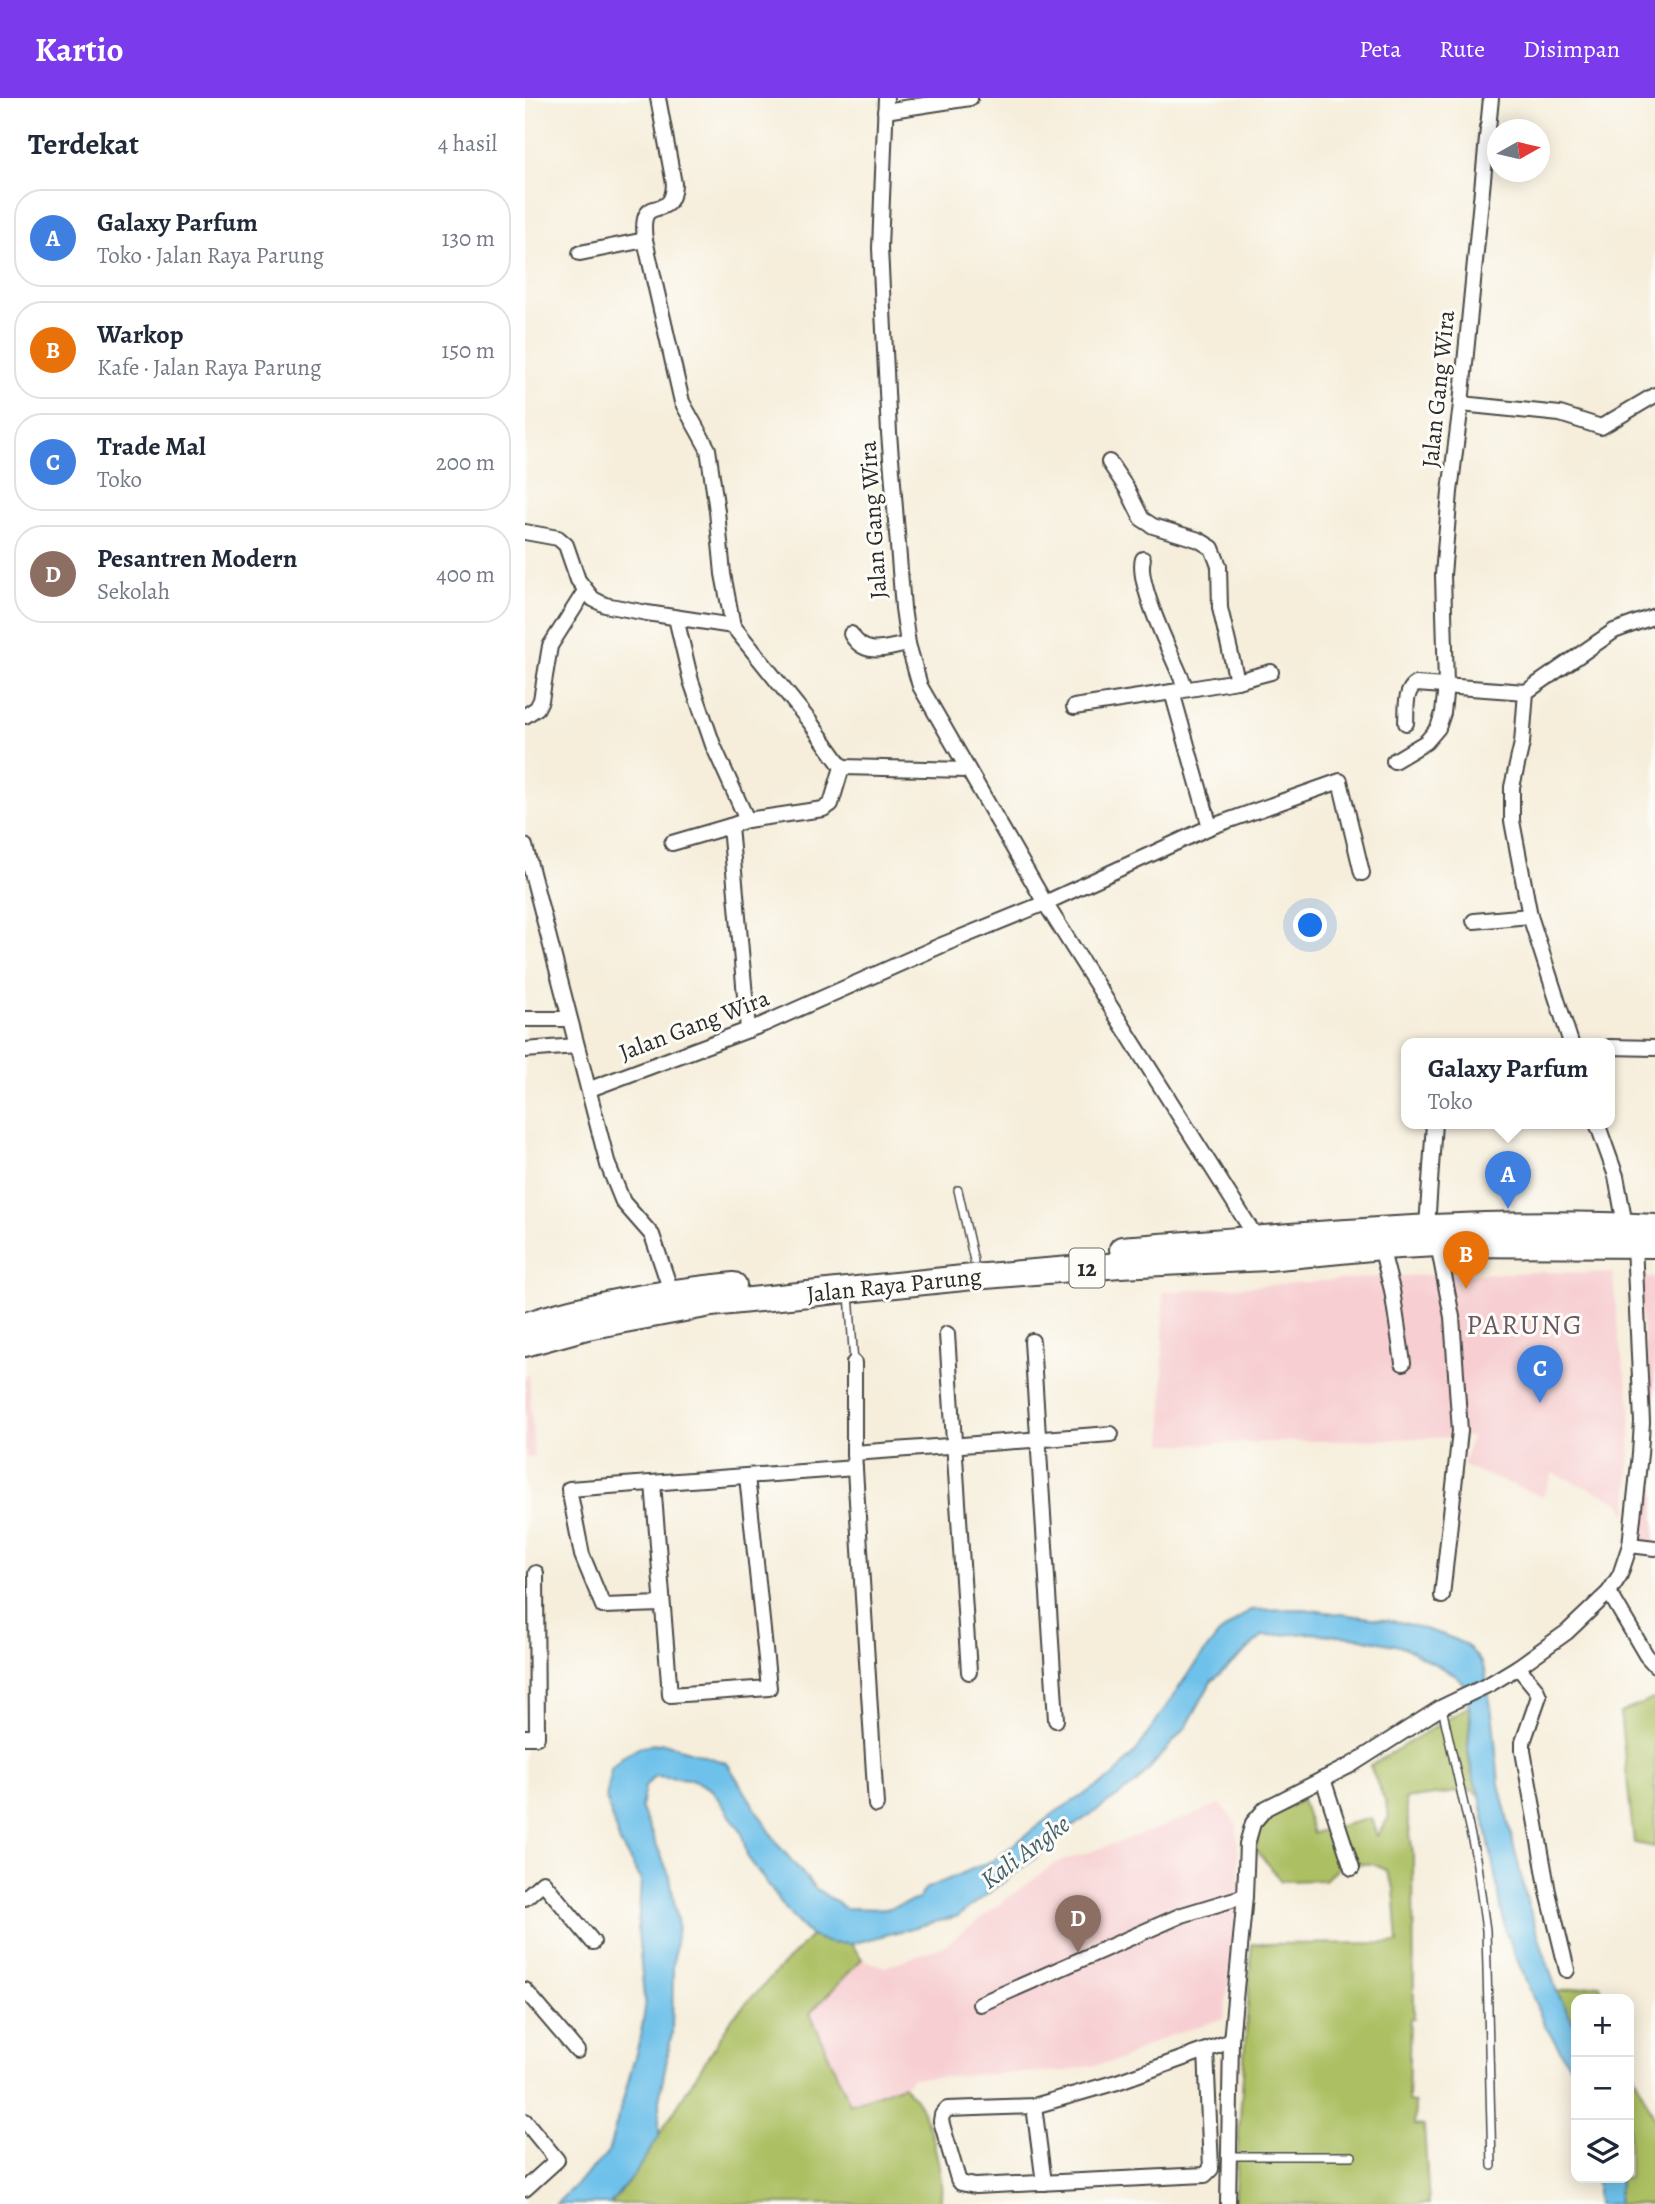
<!DOCTYPE html>
<html lang="id">
<head>
<meta charset="utf-8">
<style>
  body { margin:0; font-family:Alegreya,serif; background:#f6f6f7; color:#1f2937 }
  .controls { position:absolute; right:21px; bottom:21px; display:grid; overflow:hidden; border-radius:14px; box-shadow:0 4px 18px #0003 }
  .controls button { width:63px; height:63px; display:grid; place-items:center; padding:0; border:0; border-bottom:2px solid #e0e1e3; background:#fff; color:#1f2937; font:35px sans-serif }
  .compass { position:absolute; left:962px; top:21px; width:63px; height:63px; border-radius:50%; background:#fff; box-shadow:0 4px 18px #0003; rotate:82deg }
  .you { position:absolute; left:786px; top:828px; width:24px; height:24px; margin:-18px; border:5px solid #fff; border-radius:50%; background:#1a73e8; box-shadow:0 0 0 10px #1a73e833 }
  .badge { display:grid; place-items:center; width:46px; height:46px; border-radius:50%; background:#7c3aed; color:#fff; font-size:23px; font-weight:700 }
  .pin { position:absolute; translate:-50% -58px; filter:drop-shadow(0 2px 4px #0008) }
  .pin::after { content:''; position:absolute; top:37px; width:24px; height:21px; background:inherit; clip-path:polygon(0 0,100% 0,50% 100%) }
  .popup { position:absolute; left:876px; top:940px; width:214px; height:91px; box-sizing:border-box; display:grid; place-content:center; border-radius:14px; background:#fff; filter:drop-shadow(0 2px 5px #0005); font-size:23px; white-space:nowrap; color:#747a83 }
  .popup b { font-size:26px; color:#1f2937 }
  .popup::after { content:''; position:absolute; left:50%; top:100%; margin-left:-14px; border:14px solid transparent; border-top-color:#fff }
  .list { margin:0; padding:0; list-style:none }
  h2 { display:flex; justify-content:space-between; align-items:center; height:91px; margin:0; padding:0 28px; font-size:30px }
  h2 small { font-size:23px; font-weight:400; color:#747a83 }
  .list li { display:grid; grid-template-columns:46px 1fr auto; gap:21px; align-items:center; box-sizing:border-box; height:98px; margin:0 14px 14px; padding:0 14px; border:2px solid #e0e1e3; border-radius:28px }
  .list b { display:block; font-size:26px; white-space:nowrap }
  .list p { margin:0; font-size:23px; white-space:nowrap; color:#747a83 }
  .list em { font-size:23px; font-style:normal; color:#747a83 }
  .icon { flex:none; width:38px; height:38px; fill:none; stroke:currentColor; stroke-width:2; stroke-linecap:round; stroke-linejoin:round }
  .map { position:relative; flex:none; width:1130px; height:2106px; overflow:hidden }
  header { display:flex; align-items:center; gap:42px; box-sizing:border-box; height:98px; padding:0 35px; background:#7c3aed; color:#fff }
  header strong { font-size:33px }
  nav { display:flex; gap:38px; margin-inline-start:auto; font-size:24px }
  main { display:flex }
  aside { flex:1; background:#fff }
  .map>svg:first-child { display:block }
  .built { fill:#f7cfd2 }
  .green { fill:#acbf62; stroke:#6c7546; stroke-width:2 }
  .water { fill:#6ec1ea; stroke:#4c768a; stroke-width:2 }
  .lines { fill:none; stroke-linecap:round; stroke-linejoin:round }
  .service-casing { stroke:#494845; stroke-width:10 }
  .minor-casing { stroke:#494845; stroke-width:18 }
  .trunk-casing { stroke:#494845; stroke-width:28 }
  .service { stroke:#fff; stroke-width:7 }
  .minor { stroke:#fff; stroke-width:14 }
  .trunk { stroke:#fff; stroke-width:24 }
  .labels { text-anchor:middle; dominant-baseline:central; stroke-width:6; stroke-linejoin:round; paint-order:stroke }
  .shield { fill:#fdfcf7; stroke:#6a6a68; stroke-width:2 }
  .shield-label { font-size:23px; font-weight:bold; fill:#2b2b2b }
  .street-label { font-size:24px; fill:#2b2b2b; stroke:#fdfcf7 }
  .water-label { font-size:26px; font-style:italic; fill:#42606e; stroke:#fdfcf7 }
  .quarter-label { font-size:28px; letter-spacing:2px; fill:#685664; stroke:#fdfcf7 }
</style>
</head>
<body>
<header>
<strong>Kartio</strong>
<nav><a>Peta</a><a>Rute</a><a>Disimpan</a></nav>
</header>
<main>
<aside>
<h2>Terdekat<small>4 hasil</small></h2>
<ul class="list">
<li><span class="badge" style="background:#3f7fe0">A</span><div><b>Galaxy Parfum</b><p>Toko · Jalan Raya Parung</p></div><em>130 m</em></li>
<li><span class="badge" style="background:#e8710a">B</span><div><b>Warkop</b><p>Kafe · Jalan Raya Parung</p></div><em>150 m</em></li>
<li><span class="badge" style="background:#3f7fe0">C</span><div><b>Trade Mal</b><p>Toko</p></div><em>200 m</em></li>
<li><span class="badge" style="background:#8d6e63">D</span><div><b>Pesantren Modern</b><p>Sekolah</p></div><em>400 m</em></li>
</ul>
</aside>
<div class="map">
<svg width="1130" height="2106" viewBox="0 0 1130 2106">
  <rect width="100%" height="100%" fill="#fdfcf7"/>
  <filter id="ink" filterUnits="userSpaceOnUse"><feTurbulence type="fractalNoise" baseFrequency=".0143" numOctaves="2"/><feDisplacementMap in="SourceGraphic" scale="14" xChannelSelector="R" yChannelSelector="G"/><feConvolveMatrix kernelMatrix="1 2 1 2 8 2 1 2 1" color-interpolation-filters="sRGB"/></filter>
  <filter id="wash" filterUnits="userSpaceOnUse"><feTurbulence type="fractalNoise" baseFrequency=".00686" numOctaves="4" result="noise"/><feDisplacementMap in="SourceGraphic" scale="28" xChannelSelector="R" yChannelSelector="G"/><feGaussianBlur stdDeviation="1.57" result="paint"/><feColorMatrix in="noise" values="0 0 0 0 0 0 0 0 0 0 0 0 0 0 0 0 0 1.4 0 .05"/><feComposite in="paint" operator="in"/></filter>
  <g filter="url(#wash)">
    <rect width="100%" height="100%" fill="#f6eedb"/>
    <!-- built -->
    <g class="built">
      <path d="M1020 1174 1088 1175 1094 1244 1106 1308 1103 1417 1095 1404 1028 1375 1018 1399 938 1368 946 1339 638 1347V1194L869 1178Z"/>
      <path d="M1112 1179 1130 1180V1452L1114 1453 1127 1311Z"/>
      <path d="M4 1277 9 1359 0 1360V1278Z"/>
      <path d="M696 1706 712 1727 714 1790 699 1920 633 1942 595 1962 541 1973 386 1980 383 1985 325 2007 285 1914 337 1861 360 1869 418 1848 529 1766 634 1730Z"/>
    </g>
    <!-- green -->
    <g class="green">
      <path d="M1130 1600V1749L1109 1745 1095 1615Z"/>
      <path d="M944 1608C947 1623 942 1638 943 1653 944 1669 949 1684 955 1698L947 1692 880 1701 888 1756 889 1921H885L883 2004 890 2005 889 2027 899 2028 904 2106H709L727 1846 873 1845 869 1790 861 1772 848 1766 818 1765 800 1782 756 1783 731 1751 735 1723 777 1702 788 1735 846 1720 852 1738 864 1719 860 1703 845 1668Z"/>
      <path d="M286 1838 305 1845 326 1846 337 1861 285 1915 325 2006 378 1987C381 1991 386 1995 389 1999 405 2021 421 2080 415 2106H85L108 2078 208 1919Z"/>
      <path d="M1075 1886 1080 1901H1051V1930L1032 1894Z"/>
      <path d="M1104 1966 1130 2021V2106H1093L1095 2080H1104Z"/>
    </g>
    <!-- water -->
    <g class="water">
      <path d="M779 1511 875 1524 919 1537 942 1547 956 1564 960 1573 968 1622 974 1686 1002 1803 1032 1894 1051 1930V1978L1019 1926 981 1835 955 1698 948 1679 943 1652 946 1619 944 1608 938 1586 930 1577 879 1549 836 1540 786 1535 738 1538 686 1584 662 1628 611 1686 547 1729 504 1765 433 1818 326 1846 305 1845 286 1838 266 1818 222 1758 217 1735 187 1692 166 1681 129 1678 120 1689 116 1710 145 1779 153 1828 148 1868 147 1935 134 2002V2039L108 2078 85 2106H31L83 2055 115 1941 120 1911 113 1832 116 1782 95 1745 81 1700 86 1671 99 1657 117 1648 139 1645 202 1665 254 1748 290 1790 320 1810 361 1811 394 1801 400 1791 469 1762 532 1713 589 1678 612 1652 665 1573 693 1537 725 1512Z"/>
      <path d="M1072 2080H1095L1093 2106H1072Z"/>
    </g>
  </g>
  <g filter="url(#ink)">
    <g class="lines">
      <defs>
        <g id="service">
          <path d="M433 1092 449 1163"/>
          <path d="M324 1196 329 1265"/>
          <path d="M917 1610 951 1760 961 1832 967 2068"/>
          <path d="M705 2058H827"/>
        </g>
        <g id="minor">
          <path d="M133 0 149 86C147 129 113 89 120 142L157 304 183 351 192 413 198 476 208 528"/>
          <path d="M361 0 355 150 364 335 378 510 383 546 395 588 520 805 734 1144"/>
          <path d="M360 13 445 0"/>
          <path d="M55 155 120 142"/>
          <path d="M936 306 1035 316 1076 329 1130 297"/>
          <path d="M584 364 602 391 617 421 628 428 674 442 687 450 694 468 695 510 712 583"/>
          <path d="M0 434 33 440 41 447 53 482 68 501 80 507 122 515 208 528 285 624 317 669"/>
          <path d="M618 461C610 485 651 565 661 591"/>
          <path d="M151 520 166 583 188 647 222 722"/>
          <path d="M326 536C340 560 360 550 383 546"/>
          <path d="M549 609 647 594"/>
          <path d="M0 618 12 610 16 602 25 548 60 493"/>
          <path d="M881 625C882 612 879 593 891 586L1001 594"/>
          <path d="M869 663 901 644 913 630 918 615 921 587 918 477 925 394 936 306 966 0"/>
          <path d="M317 669 442 672"/>
          <path d="M685 729 647 594 712 583 746 574"/>
          <path d="M147 745 205 728"/>
          <path d="M0 748 83 1067 98 1104 127 1137 146 1193"/>
          <path d="M949 823 1005 818"/>
          <path d="M0 921H44"/>
          <path d="M223 932 205 728 222 722 298 711 306 706 317 669"/>
          <path d="M1046 945 1005 818 987 723V689L997 645 1001 594 1089 533 1130 518"/>
          <path d="M1084 949 1130 950"/>
          <path d="M0 952 51 948"/>
          <path d="M65 991 239 926 417 847 520 805 685 729 815 683 837 775"/>
          <path d="M1072 1025 1091 1078 1100 1127"/>
          <path d="M902 1129 909 1025"/>
          <path d="M913 1146 927 1219 935 1333 917 1498"/>
          <path d="M856 1149 867 1192 878 1265"/>
          <path d="M422 1236 444 1574"/>
          <path d="M507 1243 531 1622"/>
          <path d="M329 1265V1355L351 1707"/>
          <path d="M329 1355 586 1336"/>
          <path d="M128 1385 145 1597 244 1590 222 1378"/>
          <path d="M1105 1447 1130 1450"/>
          <path d="M1084 1494 1121 1557 1130 1567"/>
          <path d="M137 1506 78 1508 57 1457 44 1391 330 1370"/>
          <path d="M993 1569 1011 1591 1014 1598 998 1644V1653L1023 1794 1042 1872"/>
          <path d="M0 1639H12L11 1475"/>
          <path d="M798 1681 827 1770"/>
          <path d="M0 1800 18 1784 68 1844"/>
          <path d="M0 1892 52 1953"/>
          <path d="M455 1906 657 1817 720 1798"/>
          <path d="M681 1952 686 2071 680 2077 450 2088 436 2085 433 2081 416 2023 417 2017 422 2011 509 2008 592 1984 706 1943"/>
          <path d="M509 2008 519 2085"/>
          <path d="M0 2023 32 2062 0 2091"/>
          <path d="M703 2106 706 1943 720 1798 722 1746 728 1725 741 1710 826 1667 917 1609 965 1586 993 1569 1042 1534 1084 1494 1095 1477 1105 1447 1115 1356 1117 1324 1109 1146"/>
        </g>
        <g id="trunk">
          <path d="M597 1151C774 1138 952 1119 1130 1129"/>
          <path d="M0 1227C68 1205 138 1194 209 1187"/>
          <path d="M0 1246 62 1229 186 1206 448 1179 595 1167 743 1160 856 1149 913 1146 1130 1147"/>
        </g>
      </defs>
      <!-- service casing -->
      <use href="#service" class="service-casing"/>
      <!-- minor casing -->
      <use href="#minor" class="minor-casing"/>
      <!-- trunk casing -->
      <use href="#trunk" class="trunk-casing"/>
      <!-- service -->
      <use href="#service" class="service"/>
      <!-- minor -->
      <use href="#minor" class="minor"/>
      <!-- trunk -->
      <use href="#trunk" class="trunk"/>
    </g>
  </g>
  <g class="labels">
    <!-- shield labels -->
    <rect class="shield" x="544.5" y="1150.5" width="35" height="39" rx="5"/>
    <g class="shield-label">
      <text x="562" y="1170">12</text>
    </g>
    <!-- street labels -->
    <g class="street-label">
      <text transform="translate(913 291) rotate(-84)">Jalan Gang Wira</text>
      <text transform="translate(348 422) rotate(-94)">Jalan Gang Wira</text>
      <text transform="translate(169 927) rotate(-21)">Jalan Gang Wira</text>
      <text transform="translate(369 1187) rotate(-6)">Jalan Raya Parung</text>
    </g>
    <!-- water labels -->
    <g class="water-label">
      <text transform="translate(500 1754) rotate(-37)">Kali Angke</text>
    </g>
    <!-- quarter labels -->
    <g class="quarter-label">
      <text x="1000" y="1227">PARUNG</text>
    </g>
  </g>
</svg>
<div class="controls">
<button>+</button>
<button>−</button>
<button><svg class="icon" aria-label="layers" viewBox="0 0 24 24"><path d="M12 4l9 5-9 5-9-5zM3 14l9 5 9-5"/></svg></button>
</div>
<svg class="compass" viewBox="-18 -18 36 36"><path d="M0-13l5 13h-10z" fill="#e53935"/><path d="M0 13l5-13h-10z" fill="#747a83"/></svg>
<div class="you"></div>
<div class="pin badge" style="left:983px;top:1111px;background:#3f7fe0">A</div>
<div class="popup"><b>Galaxy Parfum</b>Toko</div>
<div class="pin badge" style="left:941px;top:1191px;background:#e8710a">B</div>
<div class="pin badge" style="left:1015px;top:1305px;background:#3f7fe0">C</div>
<div class="pin badge" style="left:553px;top:1855px;background:#8d6e63">D</div>
</div>
</main>
</body>
</html>
